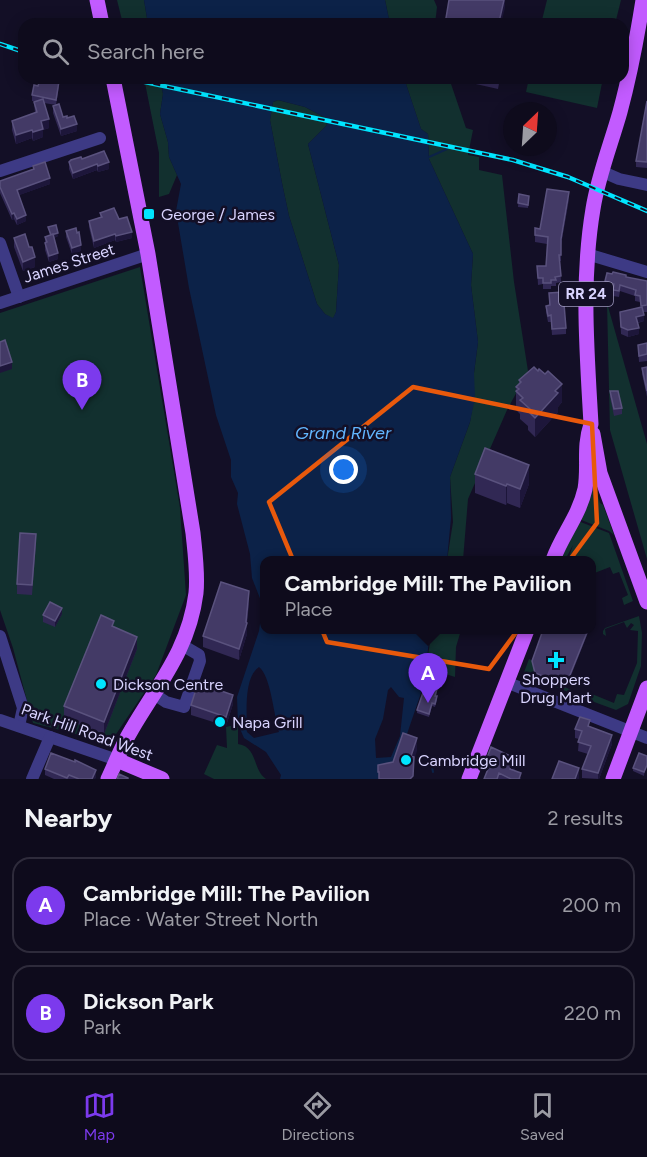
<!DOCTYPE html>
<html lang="en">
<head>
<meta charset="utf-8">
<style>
  body { margin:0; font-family:Figtree,sans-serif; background:#171425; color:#f1f3f6 }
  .compass { position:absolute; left:503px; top:102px; width:54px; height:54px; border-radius:50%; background:#0e0b1c; box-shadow:0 3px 15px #0003; rotate:25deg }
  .you { position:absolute; left:344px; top:470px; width:21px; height:21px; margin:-15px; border:4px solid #fff; border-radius:50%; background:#1a73e8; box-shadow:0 0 0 9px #1a73e833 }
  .badge { display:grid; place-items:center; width:39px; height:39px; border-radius:50%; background:#7c3aed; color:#fff; font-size:20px; font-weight:700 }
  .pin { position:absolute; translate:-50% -50px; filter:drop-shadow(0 2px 3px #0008) }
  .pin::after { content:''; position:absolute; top:32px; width:21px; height:18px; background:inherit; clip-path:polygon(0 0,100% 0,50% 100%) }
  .popup { position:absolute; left:260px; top:556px; width:336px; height:78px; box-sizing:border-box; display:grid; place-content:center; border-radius:12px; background:#0e0b1c; filter:drop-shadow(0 2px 4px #0005); font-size:20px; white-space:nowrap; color:#9b9ba3 }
  .popup b { font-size:22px; color:#f1f3f6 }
  .popup::after { content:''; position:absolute; left:50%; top:100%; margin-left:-12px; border:12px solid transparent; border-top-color:#0e0b1c }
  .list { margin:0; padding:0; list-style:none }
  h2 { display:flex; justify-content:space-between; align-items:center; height:78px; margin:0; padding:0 24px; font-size:26px }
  h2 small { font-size:20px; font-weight:400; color:#9b9ba3 }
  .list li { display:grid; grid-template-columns:39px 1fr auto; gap:18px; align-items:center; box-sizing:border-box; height:96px; margin:0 12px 12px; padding:0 12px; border:2px solid #2e2b3b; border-radius:18px }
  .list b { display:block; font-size:22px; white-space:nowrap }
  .list p { margin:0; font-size:20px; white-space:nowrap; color:#9b9ba3 }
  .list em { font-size:20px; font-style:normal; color:#9b9ba3 }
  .icon { flex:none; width:33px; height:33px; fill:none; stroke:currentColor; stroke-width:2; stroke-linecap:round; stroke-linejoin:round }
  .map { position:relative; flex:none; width:647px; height:779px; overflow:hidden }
  .search { position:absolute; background:#0e0b1c; box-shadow:0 3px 15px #0003; left:18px; right:18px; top:18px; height:66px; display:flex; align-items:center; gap:15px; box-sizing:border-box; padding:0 21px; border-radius:18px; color:#9b9ba3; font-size:22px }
  .sheet { height:294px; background:#0e0b1c }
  nav { display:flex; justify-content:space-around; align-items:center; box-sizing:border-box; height:84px; border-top:2px solid #2e2b3b; background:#0e0b1c; font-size:16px; color:#9b9ba3 }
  nav a { display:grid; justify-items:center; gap:3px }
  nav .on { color:#7c3aed }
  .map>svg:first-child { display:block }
  .green { fill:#12302f }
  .water { fill:#0c2248; fill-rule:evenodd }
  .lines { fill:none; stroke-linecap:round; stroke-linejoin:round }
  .stream { stroke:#0c2248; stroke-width:2 }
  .minor { stroke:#3d3a85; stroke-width:12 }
  .major { stroke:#c25bff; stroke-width:15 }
  .rail-casing { stroke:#00e5ff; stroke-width:4.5 }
  .rail { stroke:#130f26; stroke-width:2; stroke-dasharray:7; stroke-linecap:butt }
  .wall { fill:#312854 }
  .shaded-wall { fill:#1d163a }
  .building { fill:#433a66; stroke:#5a527e; stroke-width:1.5 }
  .marked { fill:none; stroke:#e8590c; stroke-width:4.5; stroke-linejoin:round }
  .poi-dot { fill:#00e5ff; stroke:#130f26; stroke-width:2 }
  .labels { text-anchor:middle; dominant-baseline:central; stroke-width:5; stroke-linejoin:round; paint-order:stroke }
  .shield { fill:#130f26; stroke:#9e99be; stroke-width:1.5 }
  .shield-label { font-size:15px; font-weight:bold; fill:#d9d4ff }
  .poi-label { font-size:16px; fill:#d9d4ff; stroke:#130f26; text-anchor:start }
  .street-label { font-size:16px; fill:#d9d4ff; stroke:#130f26 }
  .water-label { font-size:18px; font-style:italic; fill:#62b6ff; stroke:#130f26 }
</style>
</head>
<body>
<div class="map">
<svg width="647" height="779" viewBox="0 0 647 779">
  <rect width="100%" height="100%" fill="#130f26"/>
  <!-- green -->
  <g class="green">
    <path d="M117 0H144L148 24H123Z"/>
    <path d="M385 0H434L437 7 435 24H390Z"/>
    <path d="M547 0H621L615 24H541Z"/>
    <path d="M144 78H160L163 94 160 114 168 142 169 157 177 175 169 194 159 197V153Z"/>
    <path d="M404 78H449L466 128 473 130 468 155 479 157V170L502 175 514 282 528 371 507 410 468 499 463 560H447L453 522 450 477 470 422 474 398V373L478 342 471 285 473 254 429 159 428 134 421 129Z"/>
    <path d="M529 78H603L597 108 526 92Z"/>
    <path d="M278 100 305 107 326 118 327 125 308 144 339 265 336 312 333 319 325 314 317 304 289 216 282 183 270 120 273 102Z"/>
    <path d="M140 267 180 508 186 595 156 675 110 743 33 723 13 648 0 610V313Z"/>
    <path d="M607 303 647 444V559L610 430Z"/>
    <path d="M592 475 600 503 603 505 614 535 609 531 579 519Z"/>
    <path d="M578 521 609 533 633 601 624 605 622 598 628 595 619 572 613 574 610 567 592 574V560H568L573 545 565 560H561Z"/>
    <path d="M639 616 642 633 641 666 628 704 616 710 586 699 587 692 614 703 617 694 624 695 637 663 638 631 630 630 634 625 631 623 627 628 624 622 605 629 606 636 603 634V631L605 628Z"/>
    <path d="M432 630H461L456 647 455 677 426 668Z"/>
    <path d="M529 659 533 661 535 676 567 688 571 690V693L523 675Z"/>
    <path d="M238 724V744C258 747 252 769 266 779H214L204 774 217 745 227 748 226 727Z"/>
  </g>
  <!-- water -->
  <g class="water">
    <path d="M144 0H385L390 24H148Z"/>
    <path d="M160 78H404L421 129 428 134 429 159 473 254 471 285 478 342 474 373 475 398 470 422 450 477 451 518 447 560H264V630H430L426 668 422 690 393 775 378 779H280L281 775 266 752 244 738 238 724 237 697 259 631 261 616V601L252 578 250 554 237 504 238 493 231 477V460L216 415 189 288 176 211 181 184 169 157 168 142 160 114 163 94ZM278 100 305 107 326 118 327 125 308 144 339 265 336 312 333 318 325 314 317 304 289 216 282 183 270 120 273 102ZM259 667C271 676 274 717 279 732L254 738 247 732C247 715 243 678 259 667ZM391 687 399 697 404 698 400 736 391 757 376 758 375 739 383 719 388 690Z"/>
  </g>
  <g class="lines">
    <!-- stream -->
    <g class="stream">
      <path d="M429 157 447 149"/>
      <path d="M425 757 429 763"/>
      <path d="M432 767 433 772"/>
    </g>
    <!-- minor -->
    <g class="minor">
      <path d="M0 171 100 138"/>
      <path d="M603 172 619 179 647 185"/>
      <path d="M0 243 19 297"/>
      <path d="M587 254 647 272"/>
      <path d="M0 303 148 254"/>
      <path d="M0 636 23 708 19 726"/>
      <path d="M506 682 647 738"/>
      <path d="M154 694 166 702 184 707 200 661 199 655 182 645"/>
      <path d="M0 720 117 760"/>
      <path d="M32 779 50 737"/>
    </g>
    <!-- major -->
    <g class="major">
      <path d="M97 0 102 24"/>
      <path d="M593 434 600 473 647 602"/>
      <path d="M553 560C562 535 579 516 585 489 589 466 583 448 591 424 587 353 581 280 593 209 598 176 611 144 620 112 630 75 637 38 643 0"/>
      <path d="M117 760 162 779"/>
      <path d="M108 779C116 762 122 745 132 729 159 683 189 649 196 593 198 573 195 553 193 533L148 254 113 78"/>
      <path d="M469 779 527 630"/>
      <path d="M613 779 647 688"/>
    </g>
    <defs>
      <g id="rail">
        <path d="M0 44 24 52"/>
        <path d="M126 78 513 160 568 177 647 211"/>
      </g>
    </defs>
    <!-- rail casing -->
    <use href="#rail" class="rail-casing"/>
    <!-- rail -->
    <use href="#rail" class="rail"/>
  </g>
  <!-- wall -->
  <g class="wall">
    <path d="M458 78H500L498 89 458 80Z"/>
    <path d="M38 86H59L56 105 44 103 49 128 43 130V137L33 141 32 138 16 144 12 130V121L35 113 34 102 35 101H32V95Z"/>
    <path d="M647 101V168L636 167V161Z"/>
    <path d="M53 106 63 117 77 131 61 136 53 113Z"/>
    <path d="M82 159 109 169 98 172 97 170 73 179 69 169V162Z"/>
    <path d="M33 166 50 184 19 195 26 221 17 225 14 219 12 220 0 193V181L33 170Z"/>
    <path d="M519 194 529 196 528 208 518 207Z"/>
    <path d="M569 199 561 245V261H560L561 282 556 283V286H551V289H543V284L538 285 537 266H546L547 244 535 242V235Z"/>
    <path d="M100 213 132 238 116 242 115 240 94 248 89 227V221L100 217Z"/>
    <path d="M48 227 58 236 54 238 58 259 49 262 45 250V237L50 235Z"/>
    <path d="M66 231 81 251 72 254 66 237Z"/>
    <path d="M14 238 35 267 23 271 14 247Z"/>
    <path d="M626 277 647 281V312H643L644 321 638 323 639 334 628 337 621 334 620 312 641 307 640 302 635 301V296L620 291 619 297 613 296V290L605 288V281Z"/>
    <path d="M549 293 566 328V334L552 335 551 322H548L546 312V306L549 305Z"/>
    <path d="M647 343V361L639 362 638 345Z"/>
    <path d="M647 367V397L642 374V368Z"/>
    <path d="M519 380 562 402 558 407V412L535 437 528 430V426L520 419V414L516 410V387L519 384Z"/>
    <path d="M610 391 622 408V414L614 416 610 397Z"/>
    <path d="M475 474 529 484 520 508 507 503 506 505 475 493Z"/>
    <path d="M36 543 32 595 17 594V584Z"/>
    <path d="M249 603 247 623V634L239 660 203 647V636Z"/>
    <path d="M62 614 55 627 43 622V615Z"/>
    <path d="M114 627 137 649 104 734 64 719V706Z"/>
    <path d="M589 630 566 688 535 676 532 661Z"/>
    <path d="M438 688 436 696 437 700 435 707 432 706 429 717 417 713V710Z"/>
    <path d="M233 704 226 726 191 715V705Z"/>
    <path d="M590 727 612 744 599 779 582 778V769L588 754 578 751 579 739 575 738V729Z"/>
    <path d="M647 756 644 776 633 771V768Z"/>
    <path d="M487 758 515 769 514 770 521 779H484L488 769H487Z"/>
    <path d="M45 769 96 776 95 779H54L45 775Z"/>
  </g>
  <!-- shaded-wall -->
  <g class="shaded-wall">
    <path d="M504 0H505V8L501 24H499Z"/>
    <path d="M49 119V128L43 130V137L33 141V132L41 121Z"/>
    <path d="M77 124V131L61 136V129Z"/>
    <path d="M32 130V138L16 144V135Z"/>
    <path d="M109 162V169L98 172V166Z"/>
    <path d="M97 164V170L73 179V173Z"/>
    <path d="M50 178V184L17 196V190Z"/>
    <path d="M569 192V199L561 245V239Z"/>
    <path d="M14 213V219L12 220V214Z"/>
    <path d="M26 215V221L17 225V219Z"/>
    <path d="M132 232V238L116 242V236Z"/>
    <path d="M58 233V236L51 239V235Z"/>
    <path d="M115 234V240L94 248V241Z"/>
    <path d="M81 245V251L72 254V248Z"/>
    <path d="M58 253V259L49 262V256Z"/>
    <path d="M35 257V267L23 271V262Z"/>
    <path d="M644 315V321L636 323V317Z"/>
    <path d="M639 328V334L628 337V330Z"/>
    <path d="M12 362V369L0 373V366Z"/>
    <path d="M562 384V402L558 407V412L535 437V418Z"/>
    <path d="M529 465V484L520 508V489Z"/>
    <path d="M507 484V503L506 505V486Z"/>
    <path d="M249 591V603L246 626 247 623V634L239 660V649L246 622Z"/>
    <path d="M62 608V614L55 627V621Z"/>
    <path d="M588 630H589L566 688V685Z"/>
    <path d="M137 637V649L104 734V722Z"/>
    <path d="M233 695V704L226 726V717Z"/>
    <path d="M612 735V744L599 779H598V773Z"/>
    <path d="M417 738V751L411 769V756Z"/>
    <path d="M515 758V769L511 779 510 769Z"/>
    <path d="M579 768V779H575Z"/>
    <path d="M96 770V776L95 779H92Z"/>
  </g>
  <!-- building -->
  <g class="building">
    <path d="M449 0H504L499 22 501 23V24H445Z"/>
    <path d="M43 78H50L59 81 56 100 32 95 34 85 38 86 40 79H43Z"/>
    <path d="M43 99 49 119 41 121 43 129 33 132 32 130 16 135 12 121 37 112 34 102Z"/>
    <path d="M647 101V162L636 161Z"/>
    <path d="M59 104 63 117 67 116V118L74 116 77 124 61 129 53 106Z"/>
    <path d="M104 151 109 162 98 166 97 164 73 173 69 162 71 160 81 157 82 159Z"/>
    <path d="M45 162 50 178 17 190 26 215 17 219 14 213 12 214 0 187V181L34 169 33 166Z"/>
    <path d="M547 189 569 192 561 239V255H559L561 276 555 277 556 280H551V283H543V278H538L537 266H546L548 237 535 235V228L540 229Z"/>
    <path d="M519 194 529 196 528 205 518 203Z"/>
    <path d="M114 208 119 219 127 217 132 232 116 236 115 234 94 241 89 221 102 217 100 213Z"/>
    <path d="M56 225 58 233 51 235 48 227Z"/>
    <path d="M76 228 77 233 79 232 81 245 72 248 66 231Z"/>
    <path d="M25 234 29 247H32L35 257 23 262 14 238Z"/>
    <path d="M53 234 58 253 49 256 45 243 47 242 45 237Z"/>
    <path d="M613 272 626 275V277L647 281V305L641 306 640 296 635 295 636 290 620 285 619 291 613 290 614 284 605 281 607 273 612 274Z"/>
    <path d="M563 292 566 328 552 329 551 315 548 316 546 306 550 305 549 293Z"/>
    <path d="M642 307 644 315 636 317 639 328 628 330 621 327 620 312Z"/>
    <path d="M5 340 12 362 0 366V342Z"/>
    <path d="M647 343V354L639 356 638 345Z"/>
    <path d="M534 367 538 371 539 369 545 374 548 371 562 384 555 391 558 393 535 418 528 411 530 409 520 400 523 398 516 391 519 389 516 387 521 382 519 380Z"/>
    <path d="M647 367V391L642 368Z"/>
    <path d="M610 391H618L622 408 614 409Z"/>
    <path d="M485 448 529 465 520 489 507 484 506 486 475 474Z"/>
    <path d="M20 533 36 534 32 585 17 584Z"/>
    <path d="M221 582 249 591 246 622 247 623 239 649 203 636Z"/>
    <path d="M50 602 62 608 55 621 43 615Z"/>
    <path d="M101 615 114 621 112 626 137 637 104 722 64 706Z"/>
    <path d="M543 630H588L566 685 535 673 532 661Z"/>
    <path d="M427 681 438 685 435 696H437L435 704 432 703 429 714 417 710Z"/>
    <path d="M198 683 233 695 226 717 191 705Z"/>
    <path d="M580 717 590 720 588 726 612 735 598 773 582 769 591 746 578 742 582 731 575 729Z"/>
    <path d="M403 733 417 738 411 756 414 757 413 776 410 779H379V772H378V765L393 762Z"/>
    <path d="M491 747 515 758 510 769 521 773 519 779H511L499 773 497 779H484L492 759 487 758Z"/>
    <path d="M51 753 75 762V760L96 770 92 779H79L69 775 67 778 45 769Z"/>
    <path d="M639 753 647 756V765L644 772 633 768Z"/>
    <path d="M559 761 579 768 575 779H552Z"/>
    <path d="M119 774 128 778V779H117Z"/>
  </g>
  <!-- marked area -->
  <path class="marked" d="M413 387 592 424 597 523 489 669 327 642 269 502Z"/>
  <!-- markers -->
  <g class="poi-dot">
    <rect x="143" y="208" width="12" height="12" rx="3"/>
    <path d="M553 651h6v6h6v6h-6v6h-6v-6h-6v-6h6z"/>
    <circle cx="101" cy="684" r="6"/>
    <circle cx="220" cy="722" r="6"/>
    <circle cx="406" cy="760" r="6"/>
  </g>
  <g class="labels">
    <!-- shield labels -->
    <rect class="shield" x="559" y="282" width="54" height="24" rx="4.5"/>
    <g class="shield-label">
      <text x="586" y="294">RR 24</text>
    </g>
    <!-- poi labels -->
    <g class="poi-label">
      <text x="161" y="214">George / James</text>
      <text x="556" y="679" text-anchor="middle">Shoppers<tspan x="556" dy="18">Drug Mart</tspan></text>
      <text x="113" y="684">Dickson Centre</text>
      <text x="232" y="722">Napa Grill</text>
      <text x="418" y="760">Cambridge Mill</text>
    </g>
    <!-- street labels -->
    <g class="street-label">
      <text transform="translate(69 263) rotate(-18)">James Street</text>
      <text transform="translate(87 732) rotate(20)">Park Hill Road West</text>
    </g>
    <!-- water labels -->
    <g class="water-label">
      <text x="343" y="433">Grand River</text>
    </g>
  </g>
</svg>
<svg class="compass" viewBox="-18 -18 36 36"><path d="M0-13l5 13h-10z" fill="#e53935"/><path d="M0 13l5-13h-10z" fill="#9b9ba3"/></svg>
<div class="you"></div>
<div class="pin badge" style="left:428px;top:703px">A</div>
<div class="popup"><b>Cambridge Mill: The Pavilion</b>Place</div>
<div class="pin badge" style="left:82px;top:410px">B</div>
<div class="search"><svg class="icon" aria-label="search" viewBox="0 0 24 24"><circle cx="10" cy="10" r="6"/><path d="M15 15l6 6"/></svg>Search here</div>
</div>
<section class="sheet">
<h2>Nearby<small>2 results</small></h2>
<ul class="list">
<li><span class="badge">A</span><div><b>Cambridge Mill: The Pavilion</b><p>Place · Water Street North</p></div><em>200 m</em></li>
<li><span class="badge">B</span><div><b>Dickson Park</b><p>Park</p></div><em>220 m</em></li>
</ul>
</section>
<nav>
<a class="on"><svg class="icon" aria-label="map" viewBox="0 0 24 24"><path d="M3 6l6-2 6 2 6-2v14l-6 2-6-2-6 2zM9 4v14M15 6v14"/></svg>Map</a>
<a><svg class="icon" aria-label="directions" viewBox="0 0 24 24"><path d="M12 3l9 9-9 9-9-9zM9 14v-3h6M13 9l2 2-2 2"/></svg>Directions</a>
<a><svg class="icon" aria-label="saved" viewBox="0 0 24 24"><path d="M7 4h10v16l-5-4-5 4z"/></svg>Saved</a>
</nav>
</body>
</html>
